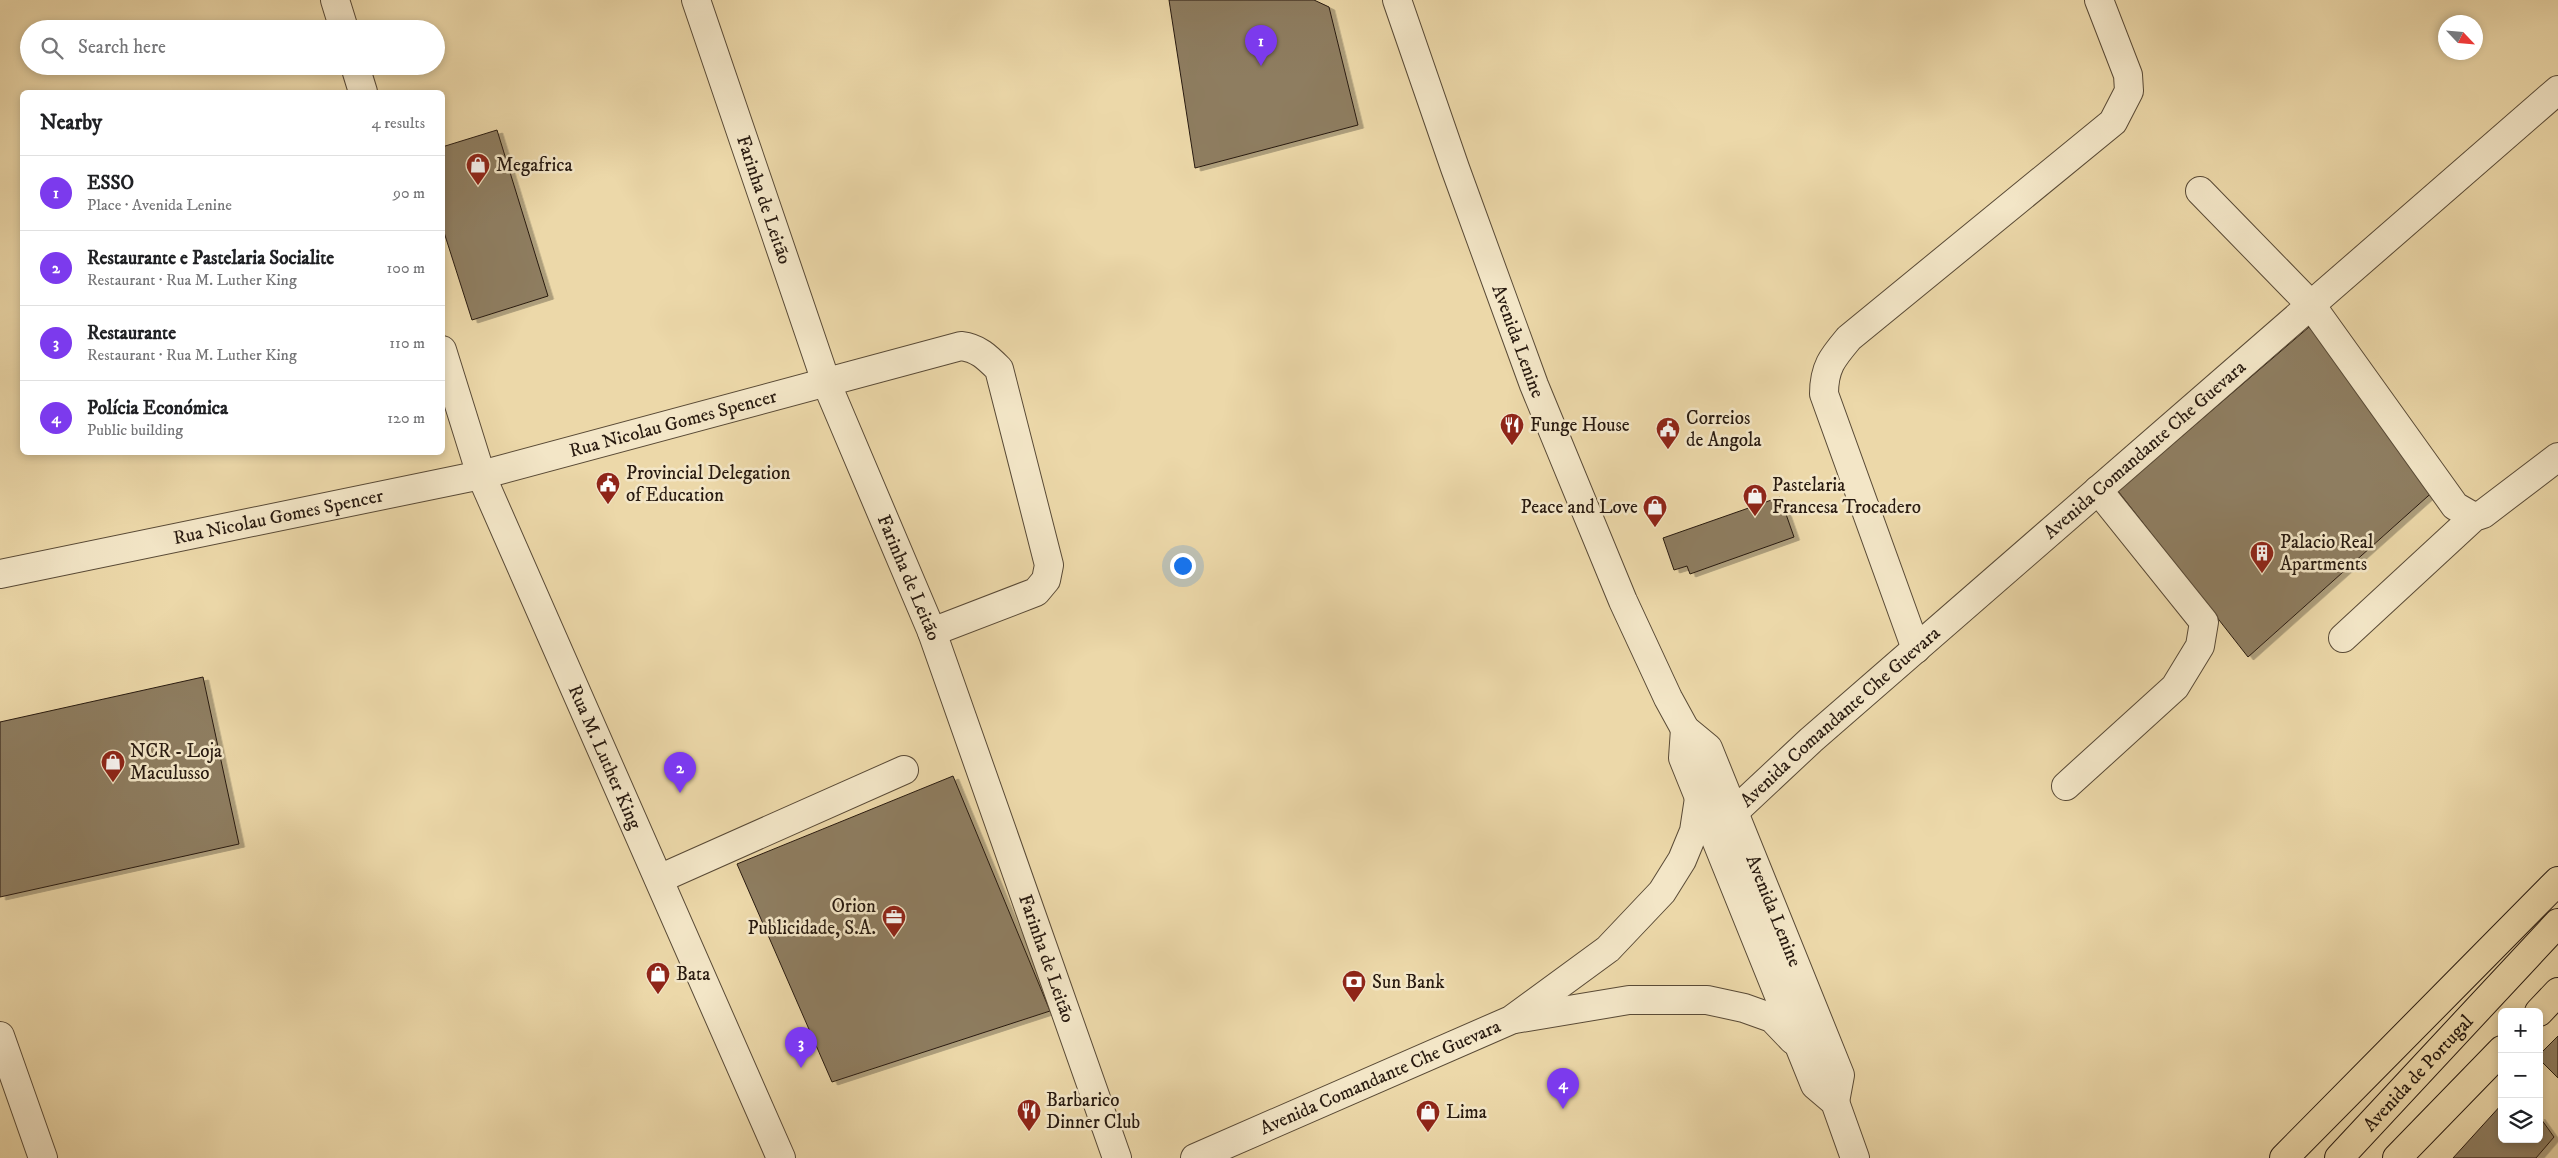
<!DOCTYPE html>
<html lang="en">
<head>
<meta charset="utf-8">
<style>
  body { margin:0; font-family:"IM FELL DW Pica",serif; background:#f6f6f6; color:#202124 }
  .controls { position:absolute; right:15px; bottom:15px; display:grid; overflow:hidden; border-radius:8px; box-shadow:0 2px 8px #0003 }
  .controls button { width:45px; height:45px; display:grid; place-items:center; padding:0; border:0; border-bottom:1px solid #e0e0e0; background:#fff; color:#202124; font:25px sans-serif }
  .compass { position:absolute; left:2438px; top:15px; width:45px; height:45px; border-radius:50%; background:#fff; box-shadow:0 2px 8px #0003; rotate:116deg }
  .you { position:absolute; left:1182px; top:565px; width:18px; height:18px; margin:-12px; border:4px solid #fff; border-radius:50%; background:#1a73e8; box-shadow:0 0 0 8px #1a73e833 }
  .badge { display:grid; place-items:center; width:32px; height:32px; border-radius:50%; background:#7c3aed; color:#fff; font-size:16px; font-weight:700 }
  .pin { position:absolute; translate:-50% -41px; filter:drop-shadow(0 1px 2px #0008) }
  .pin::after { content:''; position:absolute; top:26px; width:18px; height:15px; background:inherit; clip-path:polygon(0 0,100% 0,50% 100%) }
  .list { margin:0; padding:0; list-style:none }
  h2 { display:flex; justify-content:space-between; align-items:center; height:65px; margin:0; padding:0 20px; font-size:21px }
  h2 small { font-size:16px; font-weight:400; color:#757577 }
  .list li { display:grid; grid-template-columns:32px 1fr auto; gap:15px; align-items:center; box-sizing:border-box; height:75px; padding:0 20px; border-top:1px solid #e0e0e0 }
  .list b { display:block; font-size:19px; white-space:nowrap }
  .list p { margin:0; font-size:16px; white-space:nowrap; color:#757577 }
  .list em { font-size:16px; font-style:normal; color:#757577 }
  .icon { flex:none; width:28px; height:28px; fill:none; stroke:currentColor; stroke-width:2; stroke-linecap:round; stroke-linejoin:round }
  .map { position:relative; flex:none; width:2558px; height:1158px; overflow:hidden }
  .search { position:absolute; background:#fff; box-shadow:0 2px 8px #0003; left:20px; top:20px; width:425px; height:55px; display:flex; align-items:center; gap:12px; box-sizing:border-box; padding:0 18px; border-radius:28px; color:#757577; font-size:19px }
  .panel { position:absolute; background:#fff; box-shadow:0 2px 8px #0003; left:20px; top:90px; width:425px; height:365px; border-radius:8px }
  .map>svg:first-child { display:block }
  .building { fill:#8e7d60; stroke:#281a10; filter:url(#shadow) }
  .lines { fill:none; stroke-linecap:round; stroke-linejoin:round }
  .minor-casing { stroke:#594a36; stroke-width:30 }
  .major-casing { stroke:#281a10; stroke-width:30 }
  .minor { stroke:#f3e6c7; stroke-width:28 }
  .major { stroke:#ecd8a9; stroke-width:28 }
  .labels { text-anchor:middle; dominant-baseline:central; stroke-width:5; stroke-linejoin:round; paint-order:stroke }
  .poi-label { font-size:19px; fill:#281a10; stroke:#f3e6c7; text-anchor:start }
  .street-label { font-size:19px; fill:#281a10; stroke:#f3e6c7 }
</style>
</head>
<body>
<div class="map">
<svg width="2558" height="1158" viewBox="0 0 2558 1158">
  <defs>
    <filter id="shadow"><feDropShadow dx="5.5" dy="3" stdDeviation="0" flood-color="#0004"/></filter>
  </defs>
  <rect width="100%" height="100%" fill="#ecd8a9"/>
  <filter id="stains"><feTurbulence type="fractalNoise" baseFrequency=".004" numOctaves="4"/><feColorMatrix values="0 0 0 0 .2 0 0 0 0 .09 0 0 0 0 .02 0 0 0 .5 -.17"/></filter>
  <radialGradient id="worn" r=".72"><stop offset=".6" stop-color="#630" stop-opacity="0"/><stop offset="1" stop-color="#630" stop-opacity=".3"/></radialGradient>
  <!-- building -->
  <g class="building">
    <path d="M1169 0H1314L1329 7 1358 125 1195 168Z"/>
    <path d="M497 130 548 296 472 320 442 226V147Z"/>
    <path d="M2309 327 2437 488 2248 657 2118 491Z"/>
    <path d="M1780 497 1794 537 1690 574 1687 566 1674 570 1663 538Z"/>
    <path d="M203 677 239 844 0 897V722Z"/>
    <path d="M953 776 1050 1011 832 1082 737 864Z"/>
    <path d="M2558 1036V1078L2539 1059V1055Z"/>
    <path d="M2502 1104V1139H2539V1116L2554 1137 2536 1158H2453Z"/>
  </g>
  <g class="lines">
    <defs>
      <g id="minor">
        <path d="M335 0 344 29"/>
        <path id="s1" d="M696 0 826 382 932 632 1117 1158"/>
        <path id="s2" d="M1397 0 1455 168 1534 385 1623 601 1668 698 1685 729 1708 748 1840 1075 1835 1102"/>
        <path d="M355 66 363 92"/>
        <path d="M2200 191 2311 305 2455 506 2474 517"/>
        <path id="s3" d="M442 350 481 475 781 1158"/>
        <path id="s4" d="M0 574 481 475 961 346C978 348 987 357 999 369L1049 565 1046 580 1036 592 932 632"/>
        <path d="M2343 638 2474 517 2483 514 2558 457"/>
        <path d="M1916 649 1824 394C1824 367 1833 357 1849 338L2113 122 2129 91 2128 75 2099 0"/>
        <path d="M1685 729 1683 758 1815 1085 1835 1102 1855 1158"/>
        <path d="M2066 786 2175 687 2200 646 2204 622 2098 490"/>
        <path id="s5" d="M1733 813 1811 740 2558 90"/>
        <path d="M659 879 904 770"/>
        <path d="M1515 1019 1629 1000H1707L1744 1008 1772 1018 1793 1040"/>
        <path d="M0 1036 43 1158"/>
        <path id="s6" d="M1195 1158 1511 1020 1608 949 1662 892 1682 860 1694 831 1699 798"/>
      </g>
      <g id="major">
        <path d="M2539 1012 2558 992"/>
        <path d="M2284 1158 2558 881"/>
        <path id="s7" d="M2339 1158 2558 923"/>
        <path d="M2397 1158 2502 1050"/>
      </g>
    </defs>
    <!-- minor casing -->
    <use href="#minor" class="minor-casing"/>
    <!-- major casing -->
    <use href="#major" class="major-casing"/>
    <!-- minor -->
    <use href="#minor" class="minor"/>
    <!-- major -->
    <use href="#major" class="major"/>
  </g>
  <!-- icons -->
  <defs>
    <symbol id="shop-pin" viewBox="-11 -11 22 30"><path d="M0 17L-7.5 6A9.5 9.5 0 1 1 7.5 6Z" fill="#8f2418" stroke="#f3e6c7"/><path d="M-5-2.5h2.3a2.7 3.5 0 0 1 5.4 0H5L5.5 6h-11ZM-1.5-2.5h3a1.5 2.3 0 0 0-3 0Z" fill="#fff"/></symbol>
    <symbol id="restaurant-pin" viewBox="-11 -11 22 30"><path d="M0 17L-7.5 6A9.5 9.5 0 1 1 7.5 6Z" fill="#8f2418" stroke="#f3e6c7"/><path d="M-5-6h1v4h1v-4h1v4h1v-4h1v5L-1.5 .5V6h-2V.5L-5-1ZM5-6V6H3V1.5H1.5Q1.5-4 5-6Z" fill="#fff"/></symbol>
    <symbol id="civic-pin" viewBox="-11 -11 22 30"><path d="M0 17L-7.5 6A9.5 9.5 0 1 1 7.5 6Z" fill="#8f2418" stroke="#f3e6c7"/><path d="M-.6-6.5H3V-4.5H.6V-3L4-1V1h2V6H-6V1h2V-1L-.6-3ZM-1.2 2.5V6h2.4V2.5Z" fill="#fff"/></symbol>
    <symbol id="building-pin" viewBox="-11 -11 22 30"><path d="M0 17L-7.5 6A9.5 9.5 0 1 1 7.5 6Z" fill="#8f2418" stroke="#f3e6c7"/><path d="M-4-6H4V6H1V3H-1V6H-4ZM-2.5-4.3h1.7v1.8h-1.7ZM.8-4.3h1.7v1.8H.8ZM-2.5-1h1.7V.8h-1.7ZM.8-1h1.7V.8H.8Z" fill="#fff"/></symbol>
    <symbol id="office-pin" viewBox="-11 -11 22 30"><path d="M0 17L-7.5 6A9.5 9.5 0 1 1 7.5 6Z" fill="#8f2418" stroke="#f3e6c7"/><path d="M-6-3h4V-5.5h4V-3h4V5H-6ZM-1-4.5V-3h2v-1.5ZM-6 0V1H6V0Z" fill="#fff"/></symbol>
    <symbol id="bank-pin" viewBox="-11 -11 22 30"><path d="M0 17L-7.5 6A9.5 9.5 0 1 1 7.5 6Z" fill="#8f2418" stroke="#f3e6c7"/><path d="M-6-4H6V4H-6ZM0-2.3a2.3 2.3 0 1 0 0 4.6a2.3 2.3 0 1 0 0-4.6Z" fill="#fff"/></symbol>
  </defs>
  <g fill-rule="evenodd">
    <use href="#shop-pin" x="464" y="151" width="28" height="38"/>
    <use href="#restaurant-pin" x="1498" y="411" width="28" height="38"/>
    <use href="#civic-pin" x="1654" y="415" width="28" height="38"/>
    <use href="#civic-pin" x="594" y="470" width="28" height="38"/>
    <use href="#shop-pin" x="1741" y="482" width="28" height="38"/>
    <use href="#shop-pin" x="1641" y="493" width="28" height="38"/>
    <use href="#building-pin" x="2248" y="539" width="28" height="38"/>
    <use href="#shop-pin" x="99" y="748" width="28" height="38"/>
    <use href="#office-pin" x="880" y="903" width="28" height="38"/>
    <use href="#shop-pin" x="644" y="960" width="28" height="38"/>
    <use href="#bank-pin" x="1340" y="968" width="28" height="38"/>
    <use href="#restaurant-pin" x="1015" y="1097" width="28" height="38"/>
    <use href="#shop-pin" x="1414" y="1098" width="28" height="38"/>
  </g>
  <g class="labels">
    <!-- poi labels -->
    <g class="poi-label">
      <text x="496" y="165">Megafrica</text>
      <text x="1686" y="418">Correios<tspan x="1686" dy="22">de Angola</tspan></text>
      <text x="1530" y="425">Funge House</text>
      <text x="626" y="473">Provincial Delegation<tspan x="626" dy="22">of Education</tspan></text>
      <text x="1772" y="485">Pastelaria<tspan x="1772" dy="22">Francesa Trocadero</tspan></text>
      <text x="1638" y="507" text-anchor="end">Peace and Love</text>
      <text x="2280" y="542">Palacio Real<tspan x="2280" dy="22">Apartments</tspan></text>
      <text x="130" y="751">NCR - Loja<tspan x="130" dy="22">Maculusso</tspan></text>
      <text x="876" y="906" text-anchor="end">Orion<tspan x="876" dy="22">Publicidade, S.A.</tspan></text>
      <text x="676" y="974">Bata</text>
      <text x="1372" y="982">Sun Bank</text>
      <text x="1046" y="1100">Barbarico<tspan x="1046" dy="22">Dinner Club</tspan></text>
      <text x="1446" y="1112">Lima</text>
    </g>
    <!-- street labels -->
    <g class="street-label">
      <text stroke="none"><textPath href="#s1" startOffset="211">Farinha de Leitão</textPath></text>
      <text stroke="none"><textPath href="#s2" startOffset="362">Avenida Lenine</textPath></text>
      <text stroke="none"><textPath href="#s4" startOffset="690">Rua Nicolau Gomes Spencer</textPath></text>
      <text stroke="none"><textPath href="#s5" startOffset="549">Avenida Comandante Che Guevara</textPath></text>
      <text stroke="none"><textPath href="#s4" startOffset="284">Rua Nicolau Gomes Spencer</textPath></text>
      <text stroke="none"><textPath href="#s1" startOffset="616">Farinha de Leitão</textPath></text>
      <text stroke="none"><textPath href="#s5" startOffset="144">Avenida Comandante Che Guevara</textPath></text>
      <text stroke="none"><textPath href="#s3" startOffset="439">Rua M. Luther King</textPath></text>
      <text stroke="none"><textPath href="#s2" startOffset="990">Avenida Lenine</textPath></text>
      <text stroke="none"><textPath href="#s1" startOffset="1021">Farinha de Leitão</textPath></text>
      <text stroke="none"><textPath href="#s7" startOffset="116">Avenida de Portugal</textPath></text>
      <text stroke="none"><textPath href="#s6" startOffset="202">Avenida Comandante Che Guevara</textPath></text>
    </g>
  </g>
  <rect width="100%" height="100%" filter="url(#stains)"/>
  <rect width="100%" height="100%" fill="url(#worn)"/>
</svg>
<div class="controls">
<button>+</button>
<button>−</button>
<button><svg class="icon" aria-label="layers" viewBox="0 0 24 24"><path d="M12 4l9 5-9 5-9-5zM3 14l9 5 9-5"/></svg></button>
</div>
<svg class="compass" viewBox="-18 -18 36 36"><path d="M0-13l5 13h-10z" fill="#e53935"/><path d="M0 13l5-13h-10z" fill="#757577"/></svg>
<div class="you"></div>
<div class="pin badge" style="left:1261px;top:66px">1</div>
<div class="pin badge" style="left:680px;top:793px">2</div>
<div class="pin badge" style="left:801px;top:1068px">3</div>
<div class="pin badge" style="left:1563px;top:1109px">4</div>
<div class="search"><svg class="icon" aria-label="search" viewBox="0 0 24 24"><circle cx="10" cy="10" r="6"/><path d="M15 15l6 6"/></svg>Search here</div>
<section class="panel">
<h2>Nearby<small>4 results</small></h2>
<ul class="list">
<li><span class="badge">1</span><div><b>ESSO</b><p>Place · Avenida Lenine</p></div><em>90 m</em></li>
<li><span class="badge">2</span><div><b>Restaurante e Pastelaria Socialite</b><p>Restaurant · Rua M. Luther King</p></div><em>100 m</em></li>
<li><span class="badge">3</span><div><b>Restaurante</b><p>Restaurant · Rua M. Luther King</p></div><em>110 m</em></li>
<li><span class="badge">4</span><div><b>Polícia Económica</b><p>Public building</p></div><em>120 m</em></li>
</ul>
</section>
</div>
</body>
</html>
